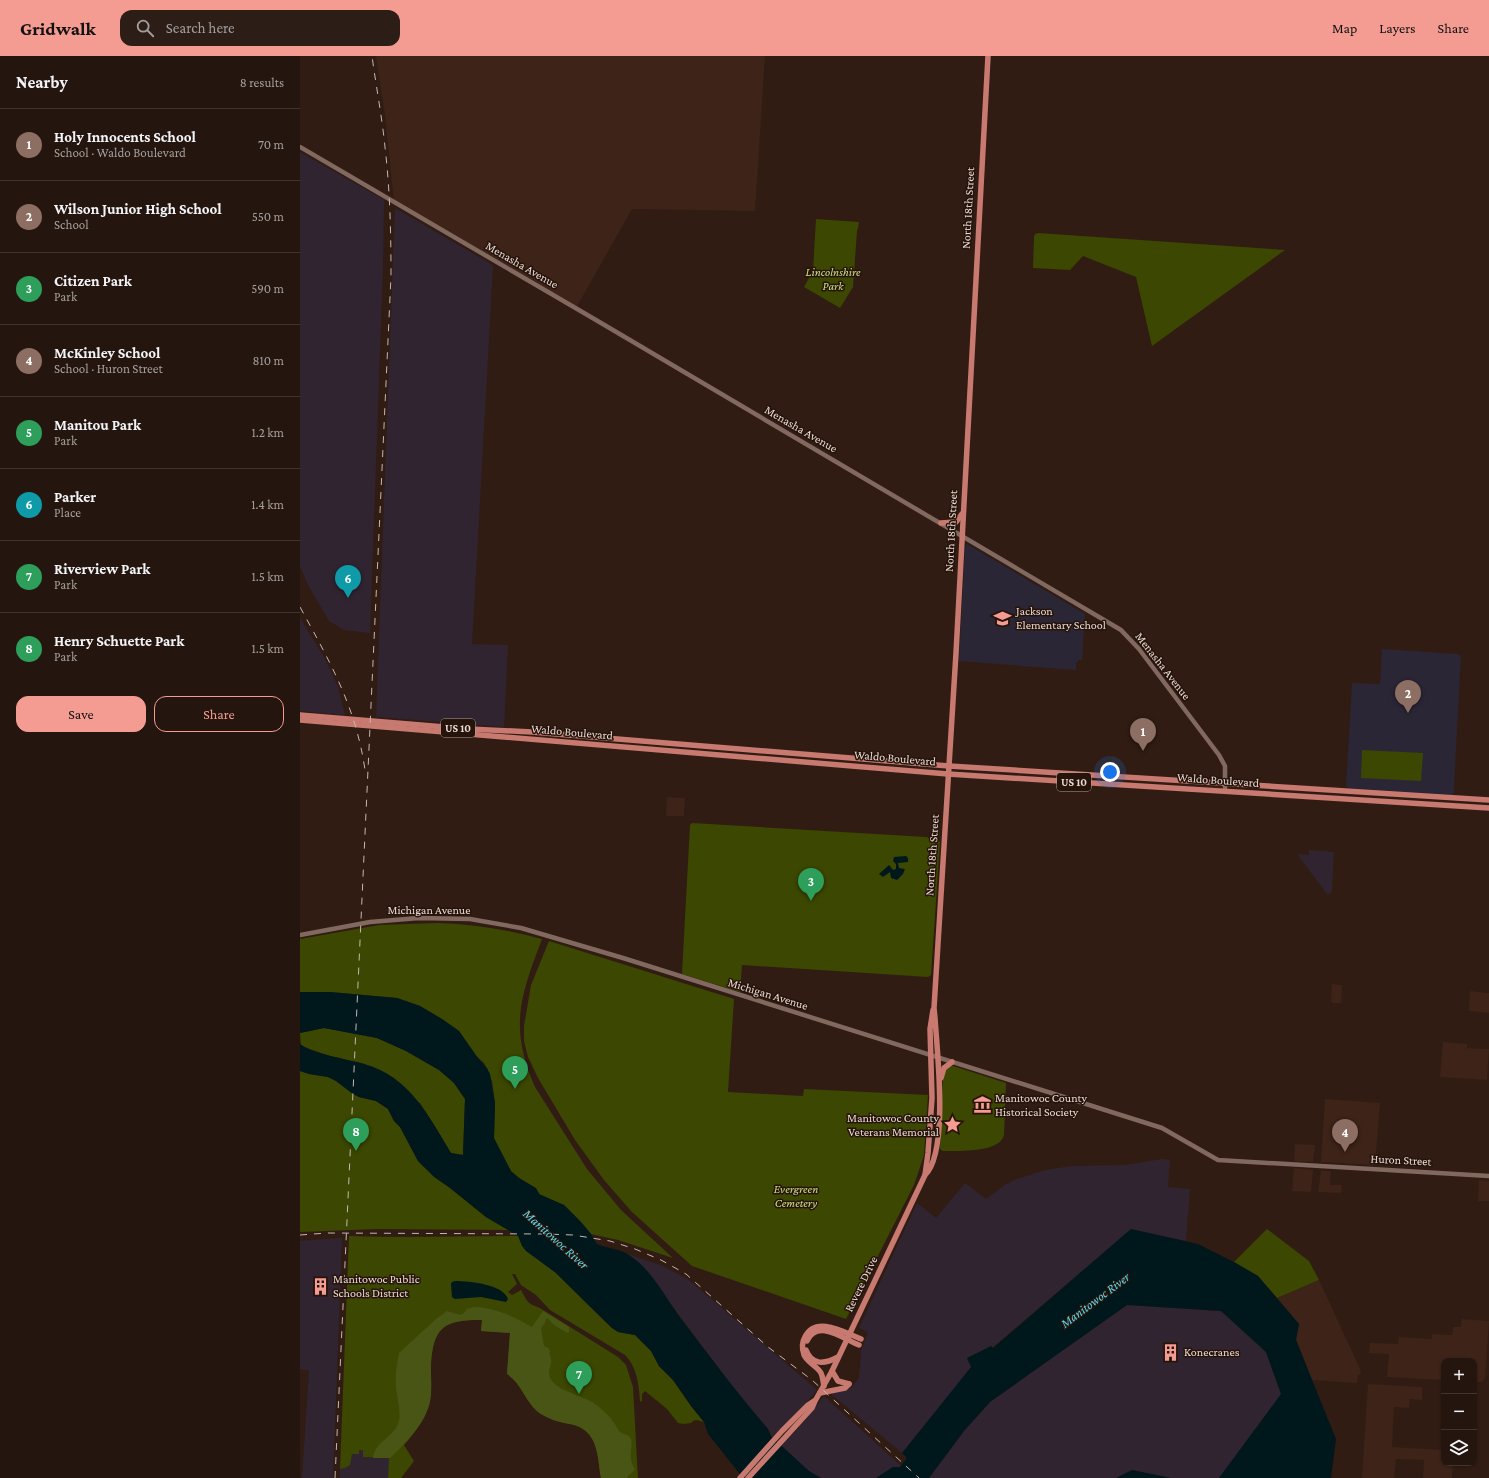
<!DOCTYPE html>
<html lang="en">
<head>
<meta charset="utf-8">
<style>
  body { margin:0; font-family:"Crimson Pro",serif; background:#2c1e17; color:#f1f3f6 }
  .controls { position:absolute; right:12px; bottom:12px; display:grid; overflow:hidden; border-radius:8px; box-shadow:0 1px 3px #0004 }
  .controls button { width:36px; height:36px; display:grid; place-items:center; padding:0; border:0; border-bottom:1px solid #41342e; background:#24150e; color:#f1f3f6; font:20px sans-serif }
  .you { position:absolute; left:810px; top:716px; width:14px; height:14px; margin:-10px; border:3px solid #fff; border-radius:50%; background:#1a73e8; box-shadow:0 0 0 6px #1a73e833 }
  .badge { display:grid; place-items:center; width:26px; height:26px; border-radius:50%; background:#f59c92; color:#fff; font-size:13px; font-weight:700 }
  .pin { position:absolute; translate:-50% -33px; filter:drop-shadow(0 1px 2px #0008) }
  .pin::after { content:''; position:absolute; top:21px; width:14px; height:12px; background:inherit; clip-path:polygon(0 0,100% 0,50% 100%) }
  .list { margin:0; padding:0; list-style:none }
  h2 { display:flex; justify-content:space-between; align-items:center; height:52px; margin:0; padding:0 16px; font-size:17px }
  h2 small { font-size:13px; font-weight:400; color:#a39f9e }
  .list li { display:grid; grid-template-columns:26px 1fr auto; gap:12px; align-items:center; box-sizing:border-box; height:72px; padding:0 16px; border-top:1px solid #41342e }
  .list b { display:block; font-size:15px; white-space:nowrap }
  .list p { margin:0; font-size:13px; white-space:nowrap; color:#a39f9e }
  .list em { font-size:13px; font-style:normal; color:#a39f9e }
  .actions { display:flex; gap:8px; padding:12px 16px }
  .actions a { flex:1; padding:9px 0; border:1px solid #f59c92; border-radius:12px; text-align:center; font-size:14px; color:#f59c92 }
  .actions .main { background:#f59c92; color:#111 }
  .icon { flex:none; width:22px; height:22px; fill:none; stroke:currentColor; stroke-width:2; stroke-linecap:round; stroke-linejoin:round }
  .map { position:relative; flex:none; width:1189px; height:1422px; overflow:hidden }
  header { display:flex; align-items:center; gap:24px; box-sizing:border-box; height:56px; padding:0 20px; background:#f59c92; color:#111 }
  header strong { font-size:19px }
  nav { display:flex; gap:22px; margin-inline-start:auto; font-size:14px }
  .search { width:280px; height:36px; background:#2c1e17; display:flex; align-items:center; gap:10px; box-sizing:border-box; padding:0 14px; border-radius:12px; color:#a39f9e; font-size:15px }
  main { display:flex }
  aside { flex:1; background:#24150e }
  .map>svg:first-child { display:block }
  .built { fill:#3d2318 }
  .industrial { fill:#312431 }
  .education { fill:#2b2636 }
  .green { fill:#3c4702 }
  .forest { fill:#495515 }
  .water { fill:#00181c }
  .lines { fill:none; stroke-linecap:round; stroke-linejoin:round }
  .minor { stroke:#82695f; stroke-width:4.5 }
  .major { stroke:#c97a70; stroke-width:5.5 }
  .rail { stroke:#c6b7b1; stroke-width:1; stroke-dasharray:7 7; stroke-linecap:butt }
  .labels { text-anchor:middle; dominant-baseline:central; stroke-width:3; stroke-linejoin:round; paint-order:stroke }
  .shield { fill:#26130a; stroke:#ad9e97; stroke-width:1 }
  .shield-label { font-size:11px; font-weight:bold; fill:#e7d9d3 }
  .street-label { font-size:12px; fill:#e7d9d3; stroke:#26130a }
  .park-label { font-size:12px; font-style:italic; fill:#cbe085; stroke:#26130a }
  .poi-label { font-size:12px; fill:#e7d9d3; stroke:#26130a; text-anchor:start }
  .water-label { font-size:13px; font-style:italic; fill:#58dcf3; stroke:#26130a }
</style>
</head>
<body>
<header>
<strong>Gridwalk</strong>
<div class="search"><svg class="icon" aria-label="search" viewBox="0 0 24 24"><circle cx="10" cy="10" r="6"/><path d="M15 15l6 6"/></svg>Search here</div>
<nav><a>Map</a><a>Layers</a><a>Share</a></nav>
</header>
<main>
<aside>
<h2>Nearby<small>8 results</small></h2>
<ul class="list">
<li><span class="badge" style="background:#8d6e63">1</span><div><b>Holy Innocents School</b><p>School · Waldo Boulevard</p></div><em>70 m</em></li>
<li><span class="badge" style="background:#8d6e63">2</span><div><b>Wilson Junior High School</b><p>School</p></div><em>550 m</em></li>
<li><span class="badge" style="background:#2e9e5b">3</span><div><b>Citizen Park</b><p>Park</p></div><em>590 m</em></li>
<li><span class="badge" style="background:#8d6e63">4</span><div><b>McKinley School</b><p>School · Huron Street</p></div><em>810 m</em></li>
<li><span class="badge" style="background:#2e9e5b">5</span><div><b>Manitou Park</b><p>Park</p></div><em>1.2 km</em></li>
<li><span class="badge" style="background:#0f9aa8">6</span><div><b>Parker</b><p>Place</p></div><em>1.4 km</em></li>
<li><span class="badge" style="background:#2e9e5b">7</span><div><b>Riverview Park</b><p>Park</p></div><em>1.5 km</em></li>
<li><span class="badge" style="background:#2e9e5b">8</span><div><b>Henry Schuette Park</b><p>Park</p></div><em>1.5 km</em></li>
</ul>
<div class="actions"><a class="main">Save</a><a>Share</a></div>
</aside>
<div class="map">
<svg width="1189" height="1422" viewBox="0 0 1189 1422">
  <rect width="100%" height="100%" fill="#301c13"/>
  <!-- built -->
  <g class="built">
    <path d="M76 0H465L455 155 332 153 276 252 94 146 85 59Z"/>
    <path d="M367 741 385 742 384 760H366Z"/>
    <path d="M1032 928 1042 929 1041 947H1033L1031 945Z"/>
    <path d="M1170 935 1189 937V957L1169 955Z"/>
    <path d="M1143 986 1167 988V992L1189 993 1187 1024 1140 1021Z"/>
    <path d="M1025 1043 1080 1047 1075 1109 1021 1106Z"/>
    <path d="M995 1088 1015 1089 1013 1106 994 1105Z"/>
    <path d="M994 1112 1013 1114 1011 1136 992 1135Z"/>
    <path d="M1021 1115H1031L1030 1129H1042L1041 1137 1018 1136Z"/>
    <path d="M1179 1124 1189 1125V1145H1178Z"/>
    <path d="M1019 1224 1061 1315 1060 1318 1058 1319 1057 1327 1012 1324 996 1283 999 1268 977 1242Z"/>
    <path d="M1162 1263 1189 1265 1185 1322 1182 1326H1174V1305H1144V1324L1087 1321 1089 1298 1069 1297 1070 1287 1098 1288 1099 1281 1132 1283V1278L1152 1279 1153 1271H1161Z"/>
    <path d="M1068 1328 1122 1331V1344L1110 1343 1109 1352 1094 1351 1092 1391 1144 1394V1407H1153L1152 1422H1123L1124 1404 1096 1403 1094 1422H1062Z"/>
  </g>
  <!-- industrial -->
  <g class="industrial">
    <path d="M0 96 84 144 83 211 70 577 44 574 29 565 7 527 0 510Z"/>
    <path d="M95 152 191 208 193 211 172 588 208 589 204 671 76 661Z"/>
    <path d="M0 562 25 603 38 631 45 659 0 655Z"/>
    <path d="M1009 794 1034 796 1032 835 1030 838H1027L997 798 1009 799Z"/>
    <path d="M862 1103 870 1104 868 1131 890 1133 886 1185 831 1173 692 1292V1290L667 1302 672 1311 602 1397 530 1337 549 1333 553 1330 559 1322 561 1295 568 1276 559 1272 617 1147 636 1162 665 1127 686 1143 706 1128 717 1123 745 1114 773 1110 826 1109Z"/>
    <path d="M42 1182 33 1422H2L9 1314 0 1313V1185Z"/>
    <path d="M328 1198 363 1210 389 1224 517 1334 507 1346 472 1381 468 1373 428 1325 345 1213Z"/>
    <path d="M827 1249 921 1255 966 1296 981 1338 919 1422H871L832 1414 816 1422H629L664 1375 690 1346Z"/>
    <path d="M524 1340 601 1410 600 1411H593L576 1422H521L509 1415 481 1390 504 1366Z"/>
    <path d="M59 1394H63V1401L90 1402 88 1422H40V1413L45 1412 52 1398Z"/>
  </g>
  <!-- education -->
  <g class="education">
    <path d="M667 488 785 558 782 604H779L776 607V614L659 605 665 493Z"/>
    <path d="M1082 593 1157 598 1161 600 1154 729V736L1152 739 1049 732 1046 730 1052 627 1080 628Z"/>
  </g>
  <!-- green -->
  <g class="green">
    <path d="M516 163 559 166 558 172 557 175 553 231 540 252 504 231 513 215Z"/>
    <path d="M738 177 985 194 852 290 836 221 783 200 770 214 733 212 734 181 735 178Z"/>
    <path d="M1062 694 1123 697 1121 725 1061 722Z"/>
    <path d="M392 767 626 781 638 784 640 786 631 919 628 921 442 909 440 936 382 918 390 769Z"/>
    <path d="M138 867C174 868 208 874 242 883 220 941 209 971 235 1031L287 1113 321 1154 373 1202 318 1184 291 1178 281 1166 264 1149 241 1140 237 1134 212 1117 199 1094 194 1082 195 1047 192 1025 184 1007 175 999 159 975 142 963 120 950 97 942 30 936H0V883L79 869Z"/>
    <path d="M249 885 434 943 428 1036 503 1040 504 1033 628 1039 624 1099 614 1129 546 1263 392 1210 332 1156 304 1124 275 1084 238 1022 228 1001 224 985V970L231 929Z"/>
    <path d="M24 972 77 982 106 995 139 1014 154 1027 165 1043 163 1099 151 1097 120 1047 65 1008 30 1000 1 990 0 977Z"/>
    <path d="M650 1009 706 1027 704 1079C700 1097 657 1095 643 1095L640 1093 643 1018 644 1015Z"/>
    <path d="M0 1015 9 1018 28 1021 36 1025 53 1038 59 1041 76 1045 88 1053 94 1065 100 1071 118 1105 124 1111 186 1161 209 1174 78 1173 0 1176Z"/>
    <path d="M967 1173 1009 1205 1019 1224 977 1242 958 1220 934 1206Z"/>
    <path d="M49 1180C105 1182 162 1180 219 1180 226 1200 243 1204 257 1218 275 1236 293 1254 312 1272L318 1276 335 1279 351 1295 359 1310 373 1324 391 1350 404 1366 396 1364 393 1365 391 1367 383 1368 378 1367 367 1353 345 1335 342 1338V1345L340 1346C339 1329 337 1311 325 1299L250 1254 236 1239 221 1229 215 1218H212L217 1228 208 1236 212 1239 221 1234C228 1247 227 1247 240 1252L318 1301 326 1309 333 1331 338 1422H301C297 1399 299 1374 270 1368 258 1366 248 1363 238 1356 225 1345 222 1328 207 1318L210 1277 181 1275 182 1264C171 1264 155 1264 145 1270 132 1279 131 1302 131 1316 131 1327 132 1337 129 1347 125 1363 114 1377 104 1389L114 1405 101 1422H88L89 1402 63 1401V1394H59V1398H52L50 1409 45 1412 40 1413Z"/>
  </g>
  <!-- forest -->
  <path class="forest" d="M174 1251C195 1251 214 1261 232 1271L243 1255 269 1271V1276L268 1277C260 1273 252 1269 248 1262L246 1263 245 1267 241 1272 244 1290 248 1292 250 1295C249 1300 252 1303 251 1307 251 1310 249 1313 249 1316 248 1333 281 1339 292 1346 300 1351 309 1359 314 1367 316 1369 317 1372 319 1375 322 1378 327 1378 330 1381 335 1387 326 1401 335 1413 333 1417 329 1418 327 1422H301C297 1399 299 1374 270 1368 258 1366 248 1363 238 1356 225 1345 222 1328 207 1318L210 1277 181 1275 182 1264C171 1264 156 1264 146 1270 132 1278 131 1301 131 1315 131 1325 132 1335 130 1346 125 1368 106 1387 90 1402H73C75 1385 95 1381 99 1365 101 1354 97 1342 96 1331 95 1320 97 1308 99 1297L136 1263 147 1255 160 1259 164 1257 167 1253Z"/>
  <!-- water -->
  <g class="water">
    <path d="M606 800 608 802V806L598 807 599 812 605 813 603 818 597 824 591 822 590 816 583 821 579 818 589 809 593 814 596 813V808L593 805 594 801Z"/>
    <path d="M0 936H30L97 942 120 950 142 963 159 975 178 1002 187 1012 190 1018 195 1047 194 1082 211 1115 219 1122 236 1132 239 1138 264 1149 281 1166 291 1178 297 1188C307 1193 319 1192 329 1199 351 1213 364 1239 379 1260 408 1298 437 1337 468 1373L471 1380 509 1415 521 1422H443L408 1378 404 1366 391 1350 373 1324 359 1310 351 1295 335 1279 318 1276 312 1272 256 1217 226 1195 222 1190 218 1180 186 1161 150 1132 134 1121 118 1105 100 1071 94 1065 88 1053 76 1045 59 1041 53 1038 36 1025 28 1021 9 1018 0 1015V988C13 998 47 1003 64 1008 109 1020 129 1060 151 1097L163 1099 165 1043 154 1027 139 1014 106 995 77 982 24 972 0 977Z"/>
    <path d="M831 1173 898 1188 934 1206 958 1220 999 1268 996 1284 1036 1383 1031 1422H919L981 1338 966 1296 921 1255 827 1249 690 1346 664 1375 629 1422H576L593 1411H600L607 1402 602 1397 671 1311 667 1302 691 1290 693 1292Z"/>
    <path d="M155 1225C169 1225 203 1228 208 1243L206 1246 181 1241 155 1243 152 1241 151 1228 152 1226Z"/>
    <path d="M832 1414 871 1422H816Z"/>
  </g>
  <g class="lines">
    <!-- minor -->
    <g class="minor">
      <path d="M0 91 296 264 821 574 839 593 919 699 925 710V735"/>
      <path d="M0 879 70 866 119 862 170 863 221 872 323 902 862 1072 918 1104 1189 1120"/>
    </g>
    <!-- major -->
    <g class="major">
      <path d="M641 467 656 466 662 458"/>
      <path d="M0 659 169 673 232 676 649 710 1189 744"/>
      <path d="M0 664 648 718 1189 752"/>
      <path d="M641 1022 644 1012 652 1006"/>
      <path d="M625 1119 628 1097 632 1042 630 973 633 954"/>
      <path d="M507 1285C517 1262 544 1283 559 1289"/>
      <path d="M506 1294C512 1310 525 1308 538 1301"/>
      <path d="M532 1315 538 1325 549 1328"/>
      <path d="M524 1330C523 1326 523 1321 521 1317 517 1310 508 1307 504 1299 502 1293 502 1286 505 1281 516 1259 545 1277 561 1283"/>
      <path d="M520 1337 545 1332 549 1328"/>
      <path d="M440 1422 482 1375 508 1349 514 1345"/>
      <path d="M448 1422 512 1352 515 1345 532 1315 625 1119C649 1096 637 995 635 962L634 952 656 597 688 0"/>
    </g>
    <!-- rail -->
    <g class="rail">
      <path d="M0 551C30 606 56 651 65 714"/>
      <path d="M0 1179 27 1177 246 1178 273 1179 310 1185 335 1193 361 1204 386 1218 468 1291 512 1324 619 1422"/>
      <path d="M35 1422 91 220C91 177 90 134 85 91 82 61 76 30 72 0"/>
    </g>
  </g>
  <!-- icons -->
  <defs>
    <symbol id="school-bare" viewBox="-9 -9 18 18"><path d="M0-5L7-2L0 1L-7-2ZM-4 1L0 2.5L4 1V4Q0 6-4 4Z" fill="#f59c92" stroke="#26130a" stroke-width="2.5" paint-order="stroke"/></symbol>
    <symbol id="museum-bare" viewBox="-9 -9 18 18"><path d="M0-6L6-3V-2H-6V-3ZM-5-1h2V3h-2ZM-1-1h2V3h-2ZM3-1h2V3H3ZM-6 4H6V6H-6Z" fill="#f59c92" stroke="#26130a" stroke-width="2.5" paint-order="stroke"/></symbol>
    <symbol id="sight-bare" viewBox="-9 -9 18 18"><path d="M0-6L1.8-2.2L6-1.7L2.9 1.2L3.7 5.4L0 3.3L-3.7 5.4L-2.9 1.2L-6-1.7L-1.8-2.2Z" fill="#f59c92" stroke="#26130a" stroke-width="2.5" paint-order="stroke"/></symbol>
    <symbol id="building-bare" viewBox="-9 -9 18 18"><path d="M-4-6H4V6H1V3H-1V6H-4ZM-2.5-4.3h1.7v1.8h-1.7ZM.8-4.3h1.7v1.8H.8ZM-2.5-1h1.7V.8h-1.7ZM.8-1h1.7V.8H.8Z" fill="#f59c92" stroke="#26130a" stroke-width="2.5" paint-order="stroke"/></symbol>
  </defs>
  <g fill-rule="evenodd">
    <use href="#school-bare" x="690" y="550" width="25" height="25"/>
    <use href="#museum-bare" x="670" y="1036" width="25" height="25"/>
    <use href="#sight-bare" x="640" y="1056" width="25" height="25"/>
    <use href="#building-bare" x="8" y="1218" width="25" height="25"/>
    <use href="#building-bare" x="858" y="1284" width="25" height="25"/>
  </g>
  <g class="labels">
    <!-- shield labels -->
    <g class="shield">
      <rect x="141" y="663" width="34" height="18" rx="3"/>
      <rect x="757" y="717" width="34" height="18" rx="3"/>
    </g>
    <g class="shield-label">
      <text x="158" y="672">US 10</text>
      <text x="774" y="726">US 10</text>
    </g>
    <!-- street labels -->
    <g class="street-label">
      <text transform="translate(668 152) rotate(-87)">North 18th Street</text>
      <text transform="translate(222 209) rotate(30)">Menasha Avenue</text>
      <text transform="translate(501 373) rotate(30)">Menasha Avenue</text>
      <text transform="translate(651 475) rotate(-87)">North 18th Street</text>
      <text transform="translate(863 610) rotate(52)">Menasha Avenue</text>
      <text transform="translate(272 676) rotate(5)">Waldo Boulevard</text>
      <text transform="translate(595 702) rotate(5)">Waldo Boulevard</text>
      <text transform="translate(918 724) rotate(4)">Waldo Boulevard</text>
      <text transform="translate(632 799) rotate(-86)">North 18th Street</text>
      <text x="129" y="854">Michigan Avenue</text>
      <text transform="translate(468 938) rotate(17)">Michigan Avenue</text>
      <text transform="translate(1101 1104) rotate(3)">Huron Street</text>
      <text transform="translate(561 1228) rotate(-64)">Revere Drive</text>
    </g>
    <!-- park labels -->
    <g class="park-label">
      <text x="533" y="216">Lincolnshire<tspan x="533" dy="14">Park</tspan></text>
      <text x="496" y="1133">Evergreen<tspan x="496" dy="14">Cemetery</tspan></text>
    </g>
    <!-- poi labels -->
    <g class="poi-label">
      <text x="716" y="555">Jackson<tspan x="716" dy="14">Elementary School</tspan></text>
      <text x="695" y="1042">Manitowoc County<tspan x="695" dy="14">Historical Society</tspan></text>
      <text x="639" y="1062" text-anchor="end">Manitowoc County<tspan x="639" dy="14">Veterans Memorial</tspan></text>
      <text x="33" y="1223">Manitowoc Public<tspan x="33" dy="14">Schools District</tspan></text>
      <text x="884" y="1296">Konecranes</text>
    </g>
    <!-- water labels -->
    <g class="water-label">
      <text transform="translate(256 1183) rotate(42)">Manitowoc River</text>
      <text transform="translate(795 1244) rotate(-37)">Manitowoc River</text>
    </g>
  </g>
</svg>
<div class="controls">
<button>+</button>
<button>−</button>
<button><svg class="icon" aria-label="layers" viewBox="0 0 24 24"><path d="M12 4l9 5-9 5-9-5zM3 14l9 5 9-5"/></svg></button>
</div>
<div class="you"></div>
<div class="pin badge" style="left:843px;top:695px;background:#8d6e63">1</div>
<div class="pin badge" style="left:1108px;top:657px;background:#8d6e63">2</div>
<div class="pin badge" style="left:511px;top:845px;background:#2e9e5b">3</div>
<div class="pin badge" style="left:1045px;top:1096px;background:#8d6e63">4</div>
<div class="pin badge" style="left:215px;top:1033px;background:#2e9e5b">5</div>
<div class="pin badge" style="left:48px;top:542px;background:#0f9aa8">6</div>
<div class="pin badge" style="left:279px;top:1338px;background:#2e9e5b">7</div>
<div class="pin badge" style="left:56px;top:1095px;background:#2e9e5b">8</div>
</div>
</main>
</body>
</html>
